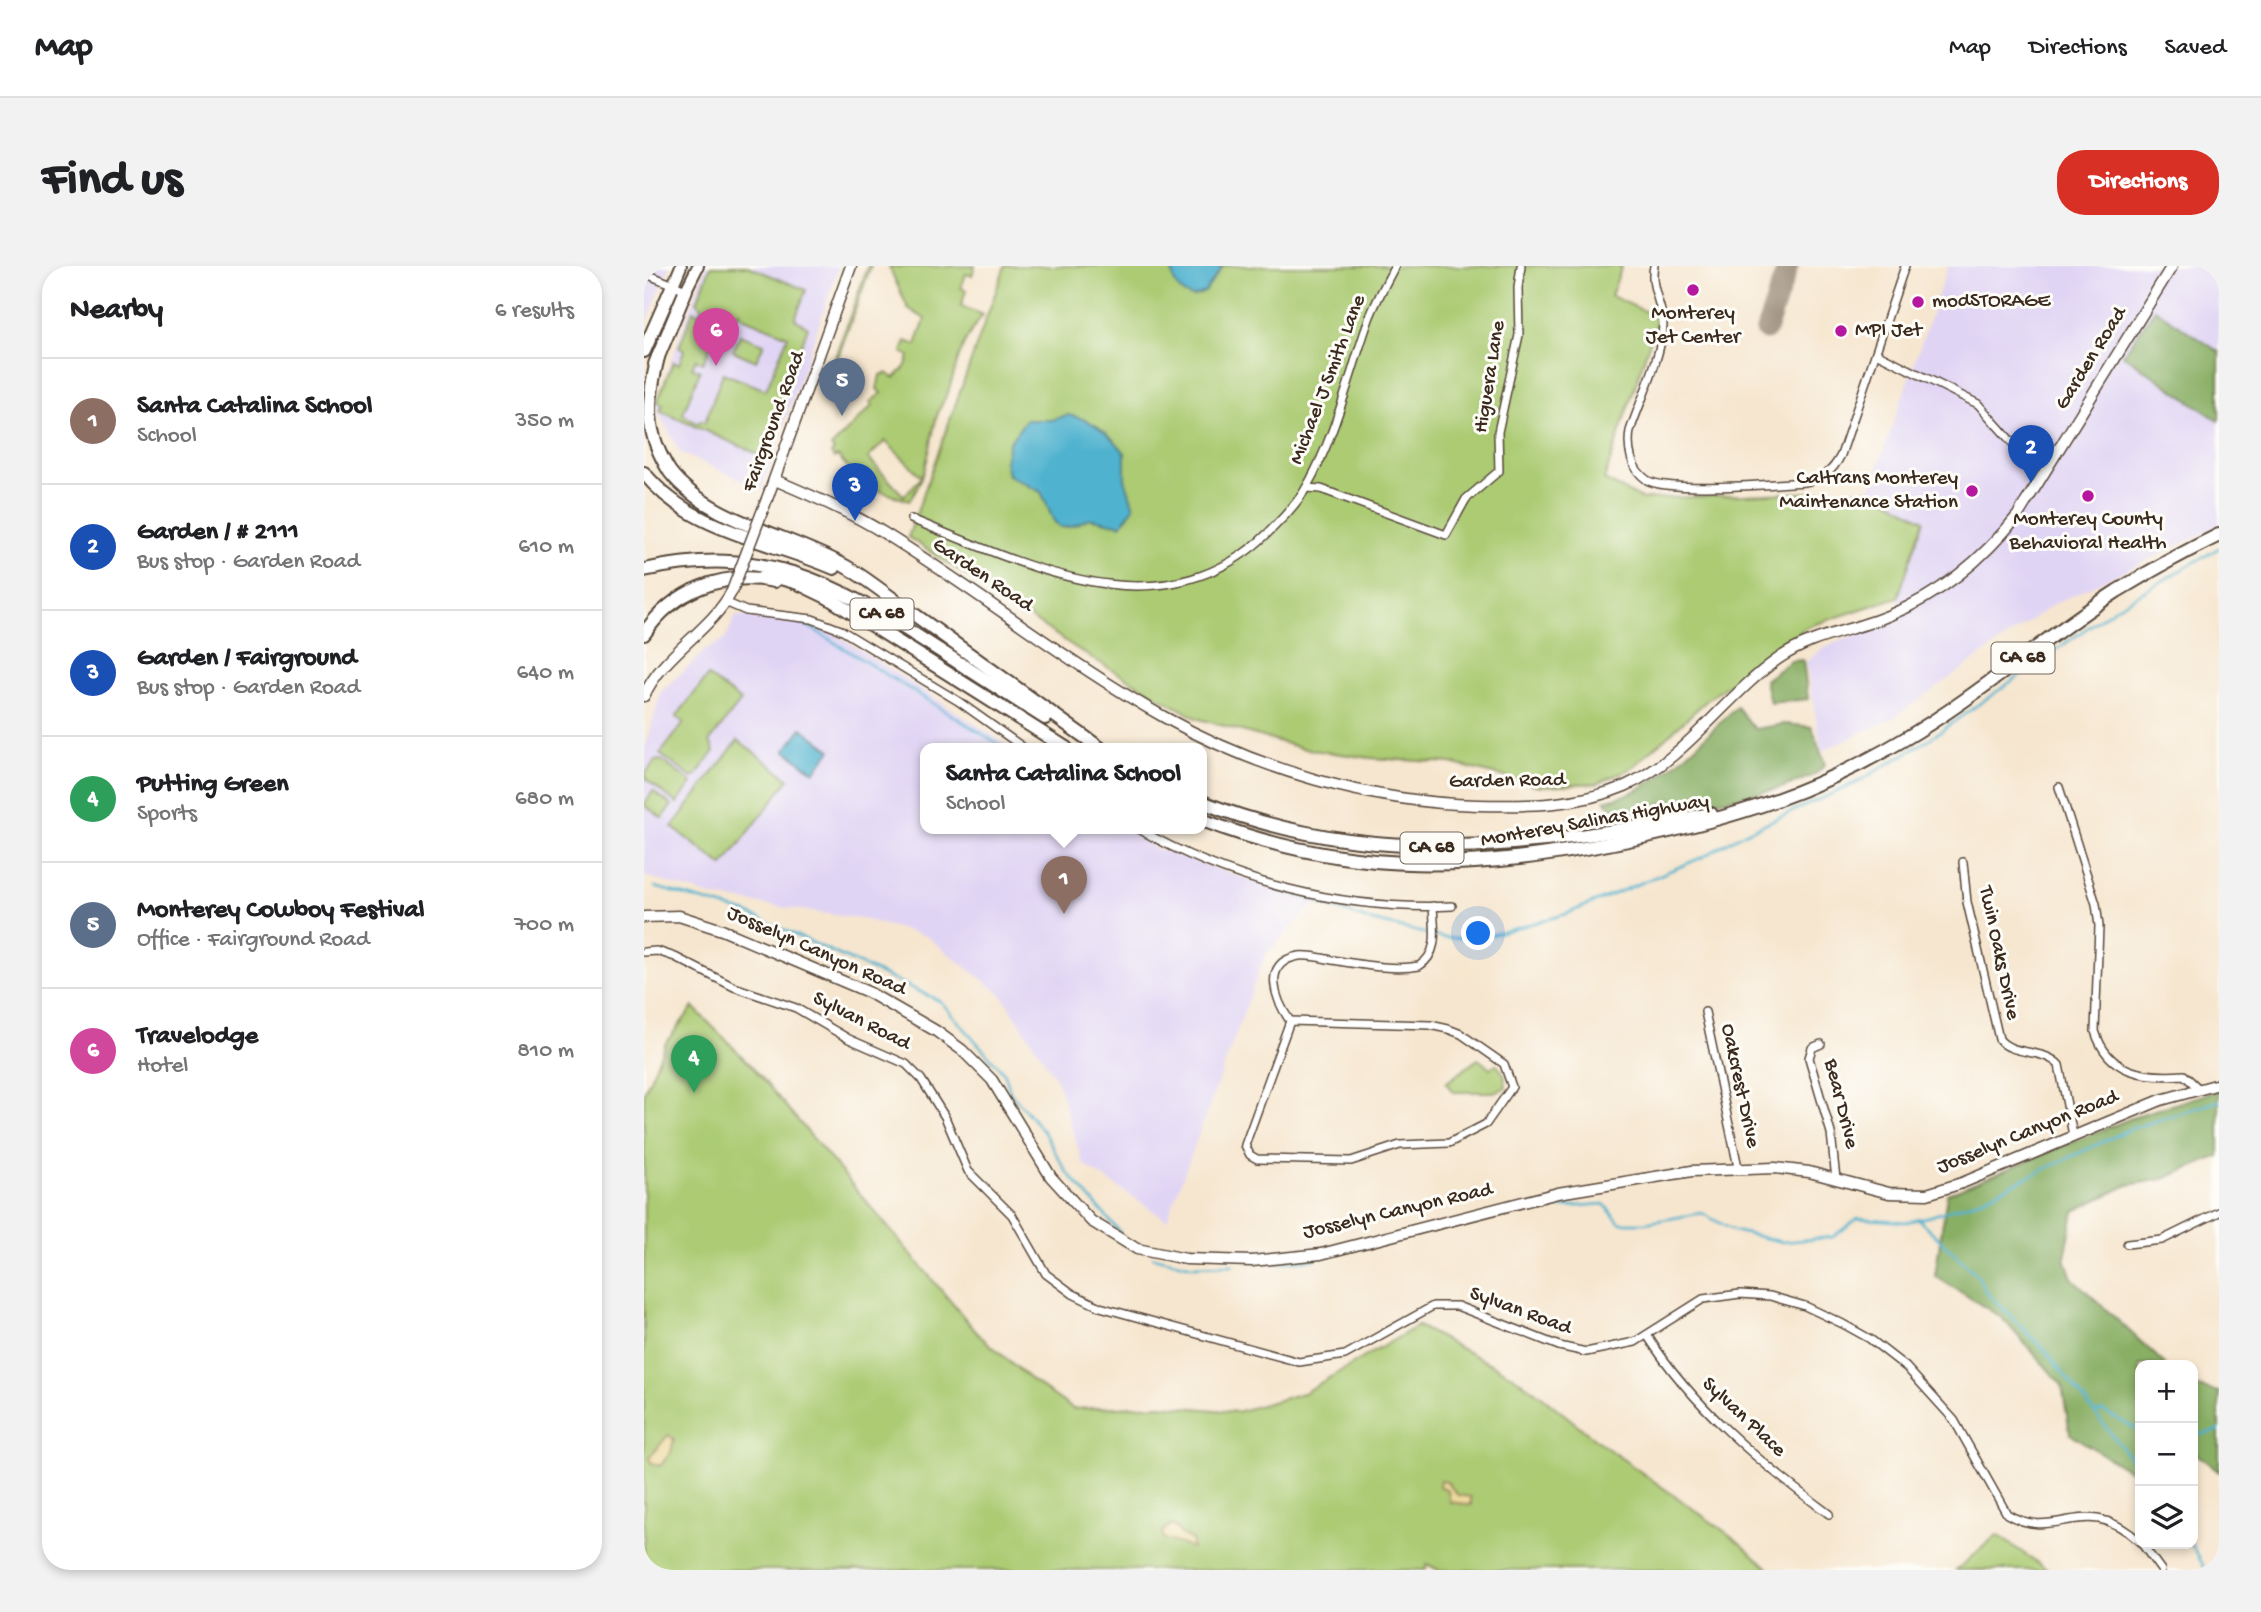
<!DOCTYPE html>
<html lang="en">
<head>
<meta charset="utf-8">
<style>
  body { margin:0; font-family:"Gochi Hand",sans-serif; background:#f2f2f2; color:#202124 }
  .controls { position:absolute; right:21px; bottom:21px; display:grid; overflow:hidden; border-radius:14px; box-shadow:0 4px 10px #0003 }
  .controls button { width:63px; height:63px; display:grid; place-items:center; padding:0; border:0; border-bottom:2px solid #e0e0e0; background:#fff; color:#202124; font:35px sans-serif }
  .you { position:absolute; left:835px; top:668px; width:24px; height:24px; margin:-18px; border:5px solid #fff; border-radius:50%; background:#1a73e8; box-shadow:0 0 0 10px #1a73e833 }
  .badge { display:grid; place-items:center; width:46px; height:46px; border-radius:50%; background:#d93025; color:#fff; font-size:23px; font-weight:700 }
  .pin { position:absolute; translate:-50% -58px; filter:drop-shadow(0 2px 4px #0008) }
  .pin::after { content:''; position:absolute; top:37px; width:24px; height:21px; background:inherit; clip-path:polygon(0 0,100% 0,50% 100%) }
  .popup { position:absolute; left:276px; top:477px; width:287px; height:91px; box-sizing:border-box; display:grid; place-content:center; border-radius:14px; background:#fff; filter:drop-shadow(0 2px 5px #0005); font-size:23px; white-space:nowrap; color:#757577 }
  .popup b { font-size:26px; color:#202124 }
  .popup::after { content:''; position:absolute; left:50%; top:100%; margin-left:-14px; border:14px solid transparent; border-top-color:#fff }
  .list { margin:0; padding:0; list-style:none }
  h2 { display:flex; justify-content:space-between; align-items:center; height:91px; margin:0; padding:0 28px; font-size:30px }
  h2 small { font-size:23px; font-weight:400; color:#757577 }
  .list li { display:grid; grid-template-columns:46px 1fr auto; gap:21px; align-items:center; box-sizing:border-box; height:126px; padding:0 28px; border-top:2px solid #e0e0e0 }
  .list b { display:block; font-size:26px; white-space:nowrap }
  .list p { margin:0; font-size:23px; white-space:nowrap; color:#757577 }
  .list em { font-size:23px; font-style:normal; color:#757577 }
  .icon { flex:none; width:38px; height:38px; fill:none; stroke:currentColor; stroke-width:2; stroke-linecap:round; stroke-linejoin:round }
  .map { position:relative; flex:none; width:1575px; height:1304px; overflow:hidden; border-radius:28px }
  header { display:flex; align-items:center; gap:42px; box-sizing:border-box; height:98px; padding:0 35px; background:#fff; border-bottom:2px solid #e0e0e0 }
  header strong { font-size:33px }
  nav { display:flex; gap:38px; margin-inline-start:auto; font-size:24px }
  .intro { display:flex; align-items:center; justify-content:space-between; box-sizing:border-box; height:168px; padding:0 42px }
  h1 { margin:0; font-size:49px }
  .button { padding:18px 32px; border-radius:28px; background:#d93025; color:#fff; font-size:24px; font-weight:700 }
  main { display:flex; gap:42px; padding:0 42px }
  aside { flex:1; background:#fff; border-radius:28px; box-shadow:0 4px 10px #0003 }
  .map>svg:first-child { display:block }
  .built { fill:#e0d4f4 }
  .green { fill:#accb73; stroke:#747a48; stroke-width:2; fill-rule:evenodd }
  .forest { fill:#89af65; stroke:#626c42; stroke-width:2 }
  .sand { fill:#eeda9e; stroke:#94825e; stroke-width:2 }
  .water { fill:#50b2cf; stroke:#466e76; stroke-width:2 }
  .lines { fill:none; stroke-linecap:round; stroke-linejoin:round }
  .stream { stroke:#50b2cf; stroke-width:2.5 }
  .taxiway { stroke:#988876; stroke-width:21 }
  .street-casing { stroke:#574639; stroke-width:10 }
  .secondary-casing { stroke:#574639; stroke-width:13 }
  .primary-casing { stroke:#574639; stroke-width:14 }
  .highway-casing { stroke:#574639; stroke-width:16 }
  .street { stroke:#fff; stroke-width:7 }
  .secondary { stroke:#fff; stroke-width:10 }
  .primary { stroke:#fff; stroke-width:10 }
  .highway { stroke:#fff; stroke-width:12 }
  .secondary-bridge-casing { stroke:#574639; stroke-width:13; stroke-linecap:butt }
  .secondary-bridge { stroke:#fff; stroke-width:10 }
  .poi-dot { fill:#b5179e; stroke:#fdfcf7; stroke-width:2.5 }
  .labels { text-anchor:middle; dominant-baseline:central; stroke-width:6; stroke-linejoin:round; paint-order:stroke }
  .shield { fill:#fdfcf7; stroke:#75695f; stroke-width:2 }
  .shield-label { font-size:19px; font-weight:bold; fill:#3b2a1e }
  .poi-label { font-size:21px; fill:#3b2a1e; stroke:#fdfcf7; text-anchor:start }
  .street-label { font-size:21px; fill:#3b2a1e; stroke:#fdfcf7 }
</style>
</head>
<body>
<header>
<strong>Map</strong>
<nav><a>Map</a><a>Directions</a><a>Saved</a></nav>
</header>
<div class="intro"><h1>Find us</h1><a class="button">Directions</a></div>
<main>
<aside>
<h2>Nearby<small>6 results</small></h2>
<ul class="list">
<li><span class="badge" style="background:#8d6e63">1</span><div><b>Santa Catalina School</b><p>School</p></div><em>350 m</em></li>
<li><span class="badge" style="background:#1a4fb4">2</span><div><b>Garden / # 2111</b><p>Bus stop · Garden Road</p></div><em>610 m</em></li>
<li><span class="badge" style="background:#1a4fb4">3</span><div><b>Garden / Fairground</b><p>Bus stop · Garden Road</p></div><em>640 m</em></li>
<li><span class="badge" style="background:#2e9e5b">4</span><div><b>Putting Green</b><p>Sports</p></div><em>680 m</em></li>
<li><span class="badge" style="background:#5c6f8a">5</span><div><b>Monterey Cowboy Festival</b><p>Office · Fairground Road</p></div><em>700 m</em></li>
<li><span class="badge" style="background:#d1479c">6</span><div><b>Travelodge</b><p>Hotel</p></div><em>810 m</em></li>
</ul>
</aside>
<div class="map">
<svg width="1575" height="1304" viewBox="0 0 1575 1304">
  <rect width="100%" height="100%" fill="#fdfcf7"/>
  <filter id="ink" filterUnits="userSpaceOnUse"><feTurbulence type="fractalNoise" baseFrequency=".0143" numOctaves="2"/><feDisplacementMap in="SourceGraphic" scale="14" xChannelSelector="R" yChannelSelector="G"/><feConvolveMatrix kernelMatrix="1 2 1 2 8 2 1 2 1" color-interpolation-filters="sRGB"/></filter>
  <filter id="wash" filterUnits="userSpaceOnUse"><feTurbulence type="fractalNoise" baseFrequency=".00686" numOctaves="4" result="noise"/><feDisplacementMap in="SourceGraphic" scale="28" xChannelSelector="R" yChannelSelector="G"/><feGaussianBlur stdDeviation="1.57" result="paint"/><feColorMatrix in="noise" values="0 0 0 0 0 0 0 0 0 0 0 0 0 0 0 0 0 1.4 0 .05"/><feComposite in="paint" operator="in"/></filter>
  <g filter="url(#wash)">
    <rect width="100%" height="100%" fill="#f6e6cf"/>
    <!-- built -->
    <g class="built">
      <path d="M0 0H26L0 63Z"/>
      <path d="M62 0H195L118 223 36 187 11 139Z"/>
      <path d="M1304 0H1575V260L1410 338 1249 452 1178 485 1162 396 1182 380 1256 355 1254 331 1280 255 1226 224Z"/>
      <path d="M92 349 179 360 368 482H282V562H483L511 582 672 636 621 689 523 954 439 898 413 814 358 729 282 670 223 654 71 631 0 610V486L17 426 63 383 81 373Z"/>
    </g>
    <!-- green -->
    <g class="green">
      <path d="M67 0H104L162 24 151 53 164 61 118 190 16 145 19 138 13 136 29 96 35 98 40 84 35 81 49 45 55 48 58 41 53 36ZM73 43 93 50 95 46 98 51 144 70 122 124 79 107 61 156 56 155 54 158 39 148 56 105 48 101 52 93 59 97 69 74 60 70Z"/>
      <path d="M224 0H227L190 102 185 108Z"/>
      <path d="M331 0 328 9 322 8 317 22 322 24 317 40 339 49C316 78 316 89 305 123 301 133 295 142 292 153 285 182 283 212 265 235L219 219 194 190 191 192 187 188 190 184 187 181 229 139 226 136 238 127 233 123 236 109 242 107 251 112C257 103 262 105 265 90L258 86 262 75 272 79 281 53 264 42 245 1ZM241 175 278 211 260 230 224 192Z"/>
      <path d="M361 0H978L967 30 1014 51 960 214 998 233 1226 224 1280 254 1254 331 1163 361 1062 435 987 503 953 517 896 520 807 497 726 492 661 483 552 452 441 388 264 271Z"/>
      <path d="M96 69 120 78 112 95 89 85Z"/>
      <path d="M64 410 97 435 66 475 70 485 51 511 48 512 16 488 40 457 32 451Z"/>
      <path d="M94 474 145 513 79 600 28 561Z"/>
      <path d="M17 494 48 517 33 537 3 514 1 508 11 495Z"/>
      <path d="M9 525 28 539 18 552 0 539Z"/>
      <path d="M49 741 107 799 335 1069 387 1114 429 1143 516 1139 593 1146 659 1127 774 1060 866 1108 895 1128 956 1177 1090 1272 1127 1304H794L783 1298 781 1304H0V827L21 778Z"/>
      <path d="M834 793 846 802 852 798 860 808 862 821 853 826H809L802 817Z"/>
      <path d="M1353 1269 1404 1304H1312Z"/>
    </g>
    <!-- forest -->
    <g class="forest">
      <path d="M1511 43 1575 86V155L1479 89Z"/>
      <path d="M1159 394 1164 433 1126 437 1121 414 1147 395Z"/>
      <path d="M1093 441 1111 463 1141 458 1168 461 1181 499 1171 509 1140 521 1065 537H1024L974 549 961 534C1013 527 1056 474 1093 441Z"/>
      <path d="M1575 824V890L1519 913 1484 919 1430 945 1421 992 1428 1012 1522 1099H1496V1201L1486 1205 1426 1168 1418 1119 1358 1052 1291 1010 1303 928 1495 849Z"/>
      <path d="M1549 1120 1575 1126V1206L1549 1185Z"/>
    </g>
    <!-- sand -->
    <g class="sand">
      <path d="M24 1169 30 1173 27 1186 16 1200 8 1198 5 1192Z"/>
      <path d="M796 1214 802 1215 814 1229 827 1231V1239L806 1236 804 1224 795 1220Z"/>
      <path d="M525 1260H530L539 1270 548 1274V1282L520 1273 518 1266Z"/>
    </g>
    <!-- water -->
    <g class="water">
      <path d="M528 0H579L561 26 549 31C533 27 528 16 528 0Z"/>
      <path d="M423 149C448 152 467 169 481 187V213L490 241 477 259 445 252C407 274 412 255 397 226L364 209 361 196 365 177 382 154H408Z"/>
      <path d="M158 462 187 484 170 506 141 484Z"/>
    </g>
    <g class="lines">
      <!-- stream -->
      <g class="stream">
        <path d="M154 354 361 482"/>
        <path d="M11 621 103 647 296 735 361 808 366 826 399 865 422 905 476 966"/>
        <path d="M644 626 724 654 801 672H836L922 648 1059 591 1100 567 1212 517 1281 476 1473 341 1575 282"/>
        <path d="M858 946 960 938 976 957H1001L1058 947 1090 965 1139 976 1189 971 1214 952 1262 956 1287 950 1333 935 1486 863 1575 835"/>
        <path d="M1273 952 1334 1010 1342 1026 1399 1082 1496 1204"/>
        <path d="M509 991 548 1000 589 999"/>
        <path d="M630 997 672 993"/>
        <path d="M1453 1147 1459 1145 1496 1165"/>
        <path d="M1549 1170 1575 1164"/>
        <path d="M1547 1278 1562 1304"/>
      </g>
      <!-- taxiway -->
      <path class="taxiway" d="M1122 64 1144 0"/>
    </g>
  </g>
  <g filter="url(#ink)">
    <g class="lines">
      <defs>
        <g id="street">
          <path d="M1010 0C1005 21 1019 39 1019 59 1018 90 996 135 986 165 983 183 987 203 1003 214 1024 227 1132 218 1161 216 1179 213 1189 205 1197 189L1261 0"/>
          <path d="M0 7 42 24"/>
          <path d="M1232 87 1334 138 1374 183 1404 201"/>
          <path d="M662 222 677 223 802 269 822 233 855 205 854 166 875 69 874 22 877 0"/>
          <path d="M267 253C382 299 518 370 624 267 637 254 653 238 662 222 691 172 706 107 725 53 732 35 742 17 751 0"/>
          <path d="M81 336 102 345 168 353 197 364 314 435 380 482"/>
          <path d="M1415 521 1452 638 1455 660 1451 765C1464 808 1501 812 1540 809L1554 822"/>
          <path d="M493 562C586 616 701 645 808 640"/>
          <path d="M1319 596 1323 636 1355 773C1367 790 1400 782 1415 799L1429 869"/>
          <path d="M0 686 13 685 31 691 90 721 152 742 205 773 262 798 277 813 301 851 324 905 368 949 402 1008 429 1028 456 1041 655 1096 701 1089 789 1040H813L915 1080 942 1086 991 1076 1059 1033 1096 1028 1126 1030 1161 1040 1199 1058 1226 1073 1262 1101 1310 1154 1363 1248C1413 1278 1440 1224 1496 1276"/>
          <path d="M1061 746 1094 901"/>
          <path d="M646 755 786 759 804 763 817 768 860 798 868 821 842 858 805 877 756 879 707 895 613 893 606 889 601 879Z"/>
          <path d="M646 755C632 735 616 696 655 690 666 689 678 692 688 694 715 698 749 705 775 700 796 687 790 662 789 640"/>
          <path d="M1177 778 1168 782 1165 792 1187 867 1192 913"/>
          <path d="M1483 978 1518 974 1575 946"/>
          <path d="M1003 1069C1048 1140 1117 1198 1185 1248"/>
          <path d="M1498 1278 1517 1304"/>
        </g>
        <g id="secondary">
          <path d="M131 214C168 230 206 246 240 267 335 325 423 397 520 451 615 504 725 536 834 539 884 540 934 540 981 520 1042 493 1080 431 1134 393 1168 369 1209 365 1246 349 1297 328 1340 292 1374 249L1528 0"/>
          <path d="M123 233 207 0"/>
          <path d="M0 430C19 387 66 366 88 325"/>
          <path d="M0 651 35 650 78 664 224 726 292 765 318 784 348 814 407 911 447 955 493 983 542 993 608 995 677 988 914 927 1048 905 1131 902 1165 906 1245 927 1283 928 1318 917 1517 834 1575 818"/>
        </g>
        <g id="primary">
          <path d="M29 19 37 0"/>
          <path d="M42 24 54 0"/>
        </g>
        <g id="highway">
          <path d="M0 85 29 19"/>
          <path d="M14 91C3 136 0 165 26 206 66 257 151 270 206 303 229 317 249 334 271 349 333 393 394 438 456 482"/>
          <path d="M11 98 42 24"/>
          <path d="M0 207C49 267 123 273 190 302"/>
          <path d="M0 304C119 278 187 315 284 377 323 402 362 427 401 452"/>
          <path d="M122 308 154 317 183 331 422 482"/>
          <path d="M0 368C29 324 79 305 130 315"/>
          <path d="M558 536C729 604 892 581 1067 548"/>
          <path d="M558 554C709 612 834 605 989 573 1089 552 1170 527 1259 474 1334 430 1400 372 1473 325 1506 305 1540 286 1575 269"/>
        </g>
      </defs>
      <!-- street casing -->
      <use href="#street" class="street-casing"/>
      <!-- secondary casing -->
      <use href="#secondary" class="secondary-casing"/>
      <!-- primary casing -->
      <use href="#primary" class="primary-casing"/>
      <!-- highway casing -->
      <use href="#highway" class="highway-casing"/>
      <!-- street -->
      <use href="#street" class="street"/>
      <!-- secondary -->
      <use href="#secondary" class="secondary"/>
      <!-- primary -->
      <use href="#primary" class="primary"/>
      <!-- highway -->
      <use href="#highway" class="highway"/>
      <defs>
        <path id="secondary-bridge" d="M88 325 123 233"/>
      </defs>
      <!-- secondary-bridge casing -->
      <use href="#secondary-bridge" class="secondary-bridge-casing"/>
      <!-- secondary-bridge -->
      <use href="#secondary-bridge" class="secondary-bridge"/>
    </g>
  </g>
  <!-- markers -->
  <g class="poi-dot">
    <circle cx="1049" cy="24" r="7"/>
    <circle cx="1274" cy="36" r="7"/>
    <circle cx="1197" cy="65" r="7"/>
    <circle cx="1328" cy="225" r="7"/>
    <circle cx="1444" cy="230" r="7"/>
  </g>
  <g class="labels">
    <!-- shield labels -->
    <g class="shield">
      <rect x="206.5" y="332.5" width="63" height="31" rx="5"/>
      <rect x="1347.5" y="376.5" width="63" height="31" rx="5"/>
      <rect x="756.5" y="566.5" width="63" height="31" rx="5"/>
    </g>
    <g class="shield-label">
      <text x="238" y="348">CA 68</text>
      <text x="1379" y="392">CA 68</text>
      <text x="788" y="582">CA 68</text>
    </g>
    <!-- poi labels -->
    <g class="poi-label">
      <text x="1288" y="36">modSTORAGE</text>
      <text x="1049" y="48" text-anchor="middle">Monterey<tspan x="1049" dy="24">Jet Center</tspan></text>
      <text x="1211" y="65">MPI Jet</text>
      <text x="1314" y="213" text-anchor="end">Caltrans Monterey<tspan x="1314" dy="24">Maintenance Station</tspan></text>
      <text x="1444" y="254" text-anchor="middle">Monterey County<tspan x="1444" dy="24">Behavioral Health</tspan></text>
    </g>
    <!-- street labels -->
    <g class="street-label">
      <text transform="translate(1448 93) rotate(-58)">Garden Road</text>
      <text transform="translate(847 111) rotate(-81)">Higuera Lane</text>
      <text transform="translate(685 114) rotate(-69)">Michael J Smith Lane</text>
      <text transform="translate(131 156) rotate(-70)">Fairground Road</text>
      <text transform="translate(338 310) rotate(34)">Garden Road</text>
      <text transform="translate(863 516) rotate(-1)">Garden Road</text>
      <text transform="translate(951 556) rotate(-10)">Monterey Salinas Highway</text>
      <text transform="translate(172 686) rotate(24)">Josselyn Canyon Road</text>
      <text transform="translate(1354 687) rotate(78)">Twin Oaks Drive</text>
      <text transform="translate(217 756) rotate(27)">Sylvan Road</text>
      <text transform="translate(1095 820) rotate(78)">Oakcrest Drive</text>
      <text transform="translate(1196 838) rotate(76)">Bear Drive</text>
      <text transform="translate(1384 867) rotate(-22)">Josselyn Canyon Road</text>
      <text transform="translate(754 946) rotate(-13)">Josselyn Canyon Road</text>
      <text transform="translate(876 1046) rotate(20)">Sylvan Road</text>
      <text transform="translate(1099 1152) rotate(43)">Sylvan Place</text>
    </g>
  </g>
</svg>
<div class="controls">
<button>+</button>
<button>−</button>
<button><svg class="icon" aria-label="layers" viewBox="0 0 24 24"><path d="M12 4l9 5-9 5-9-5zM3 14l9 5 9-5"/></svg></button>
</div>
<div class="you"></div>
<div class="pin badge" style="left:420px;top:648px;background:#8d6e63">1</div>
<div class="popup"><b>Santa Catalina School</b>School</div>
<div class="pin badge" style="left:1387px;top:217px;background:#1a4fb4">2</div>
<div class="pin badge" style="left:211px;top:255px;background:#1a4fb4">3</div>
<div class="pin badge" style="left:50px;top:827px;background:#2e9e5b">4</div>
<div class="pin badge" style="left:198px;top:150px;background:#5c6f8a">5</div>
<div class="pin badge" style="left:72px;top:100px;background:#d1479c">6</div>
</div>
</main>
</body>
</html>
